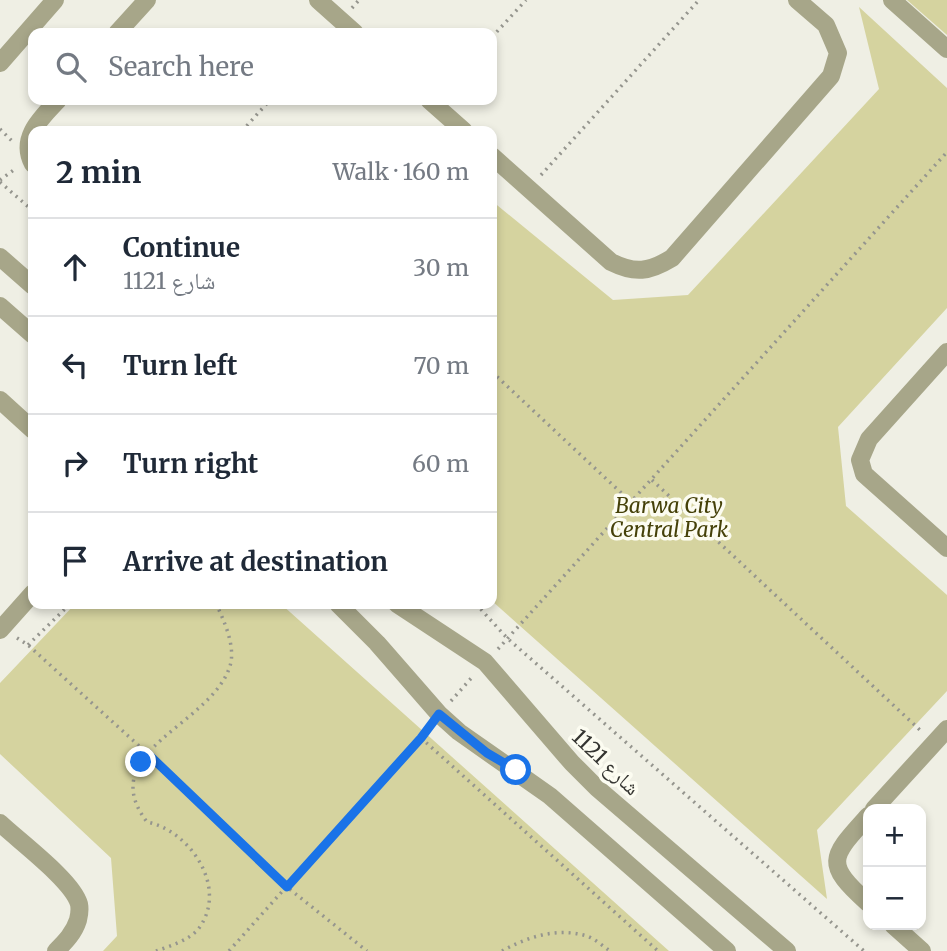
<!DOCTYPE html>
<html lang="en">
<head>
<meta charset="utf-8">
<style>
  body { margin:0; font-family:Merriweather,"Noto Naskh Arabic",serif; background:#f2f2f3; color:#1f2937 }
  .controls { position:absolute; right:21px; bottom:21px; display:grid; overflow:hidden; border-radius:14px; box-shadow:0 4px 10px #0003 }
  .controls button { width:63px; height:63px; display:grid; place-items:center; padding:0; border:0; border-bottom:2px solid #e0e1e3; background:#fff; color:#1f2937; font:35px sans-serif }
  .stop { position:absolute; width:21px; height:21px; margin:-16px; border:5px solid #1a73e8; border-radius:50%; background:#fff }
  .stop.end { background:#1a73e8; border-color:#fff; box-shadow:0 2px 7px #0008 }
  .list { margin:0; padding:0; list-style:none }
  h2 { display:flex; justify-content:space-between; align-items:center; height:91px; margin:0; padding:0 28px; font-size:30px }
  h2 small { font-size:23px; font-weight:400; color:#747a83 }
  .list li { display:grid; grid-template-columns:46px 1fr auto; gap:21px; align-items:center; box-sizing:border-box; height:98px; padding:0 28px; border-top:2px solid #e0e1e3 }
  .list b { display:block; font-size:26px; white-space:nowrap }
  .list p { margin:0; font-size:23px; white-space:nowrap; color:#747a83 }
  .list em { font-size:23px; font-style:normal; color:#747a83 }
  .icon { flex:none; width:38px; height:38px; fill:none; stroke:currentColor; stroke-width:2; stroke-linecap:round; stroke-linejoin:round }
  .map { position:relative; flex:none; width:947px; height:951px; overflow:hidden }
  .search { position:absolute; background:#fff; box-shadow:0 4px 10px #0003; left:28px; top:28px; width:469px; height:77px; display:flex; align-items:center; gap:18px; box-sizing:border-box; padding:0 24px; border-radius:14px; color:#747a83; font-size:26px }
  .panel { position:absolute; background:#fff; box-shadow:0 4px 10px #0003; left:28px; top:126px; width:469px; height:483px; border-radius:14px }
  .map>svg:first-child { display:block }
  .green { fill:#d5d39f }
  .lines { fill:none; stroke-linecap:round; stroke-linejoin:round }
  .path { stroke:#95958e; stroke-width:3.5; stroke-dasharray:2 5; stroke-linecap:butt }
  .minor { stroke:#a7a689; stroke-width:18 }
  .route { stroke:#1a73e8; stroke-width:9 }
  .labels { text-anchor:middle; dominant-baseline:central; stroke-width:7; stroke-linejoin:round; paint-order:stroke }
  .park-label { font-size:21px; font-style:italic; fill:#454109; stroke:#fcfcf1 }
  .street-label { font-size:21px; fill:#353531; stroke:#fcfcf1 }
</style>
</head>
<body>
<div class="map">
<svg width="947" height="951" viewBox="0 0 947 951">
  <rect width="100%" height="100%" fill="#efefe4"/>
  <!-- green -->
  <g class="green">
    <path d="M907 0H947V35Z"/>
    <path d="M859 7 947 88V308L838 427 846 506 947 595V691L817 830 827 899 492 601V201L613 300 688 295 879 89Z"/>
    <path d="M75 604H281L669 951H103L117 936 111 858 0 754V683Z"/>
  </g>
  <g class="lines">
    <!-- path -->
    <g class="path">
      <path d="M352 8 359 0"/>
      <path d="M492 37 526 0"/>
      <path d="M0 129 12 141"/>
      <path d="M242 131 270 100"/>
      <path d="M541 175 699 0"/>
      <path d="M0 180 15 169"/>
      <path d="M0 182 33 211"/>
      <path d="M492 372 631 502"/>
      <path d="M652 480 920 730"/>
      <path d="M476 604 507 638 864 951"/>
      <path d="M17 638 28 645 148 754 287 887 367 951"/>
      <path d="M28 645 70 604"/>
      <path d="M498 649 947 152"/>
      <path d="M451 701 474 675"/>
      <path d="M421 738 658 951"/>
      <path d="M156 951C170 946 190 940 199 928 229 887 189 830 147 822 93 751 211 726 230 666 236 647 224 620 216 604"/>
      <path d="M229 951 428 728"/>
      <path d="M502 951C527 937 557 927 587 936 595 939 603 946 610 951"/>
    </g>
    <!-- minor -->
    <g class="minor">
      <path d="M318 0 355 33"/>
      <path d="M892 0 947 49"/>
      <path d="M117 33 147 0"/>
      <path d="M0 63 55 0"/>
      <path d="M429 100 464 131"/>
      <path d="M492 156 611 262C635 274 649 272 672 258L831 76 838 53 826 25 797 0"/>
      <path d="M33 164C19 138 41 118 58 100"/>
      <path d="M0 257 33 286"/>
      <path d="M0 306 33 335"/>
      <path d="M947 352 869 439 860 460 864 474 947 548"/>
      <path d="M0 400 33 430"/>
      <path d="M338 604 377 643 439 714 459 732 550 796 727 951"/>
      <path d="M397 604 485 662 572 763 597 788 787 951"/>
      <path d="M0 630 33 593"/>
      <path d="M874 809 947 729"/>
      <path d="M868 816C831 857 823 863 868 903"/>
      <path d="M0 823C19 841 73 881 79 904 80 909 79 916 78 920 74 933 65 942 56 951"/>
      <path d="M893 925 922 951"/>
    </g>
  </g>
  <g class="lines">
    <!-- route -->
    <path class="route" d="M141 762 148 754 287 887 421 738 439 714 487 753 516 770"/>
  </g>
  <g class="labels">
    <!-- park labels -->
    <g class="park-label">
      <text x="669" y="505">Barwa City<tspan x="669" dy="24">Central Park</tspan></text>
    </g>
    <!-- street labels -->
    <g class="street-label">
      <text transform="translate(606 762) rotate(44)">شارع 1121</text>
    </g>
  </g>
</svg>
<div class="controls">
<button>+</button>
<button>−</button>
</div>
<div class="stop" style="left:516px;top:770px"></div>
<div class="stop end" style="left:141px;top:762px"></div>
<div class="search"><svg class="icon" aria-label="search" viewBox="0 0 24 24"><circle cx="10" cy="10" r="6"/><path d="M15 15l6 6"/></svg>Search here</div>
<section class="panel">
<h2>2 min<small>Walk · 160 m</small></h2>
<ul class="list">
<li><svg class="icon" aria-label="ahead" viewBox="0 0 24 24"><path d="M12 20V5M6 11l6-6 6 6"/></svg><div><b>Continue</b><p>شارع 1121</p></div><em>30 m</em></li>
<li><svg class="icon" aria-label="left" viewBox="0 0 24 24"><path d="M17 20v-9H6M10 6l-5 5 5 5"/></svg><div><b>Turn left</b></div><em>70 m</em></li>
<li><svg class="icon" aria-label="right" viewBox="0 0 24 24"><path d="M7 20v-9h11M14 6l5 5-5 5"/></svg><div><b>Turn right</b></div><em>60 m</em></li>
<li><svg class="icon" aria-label="arrive" viewBox="0 0 24 24"><path d="M6 21V4h12l-3 4 3 4H6"/></svg><div><b>Arrive at destination</b></div></li>
</ul>
</section>
</div>
</body>
</html>
